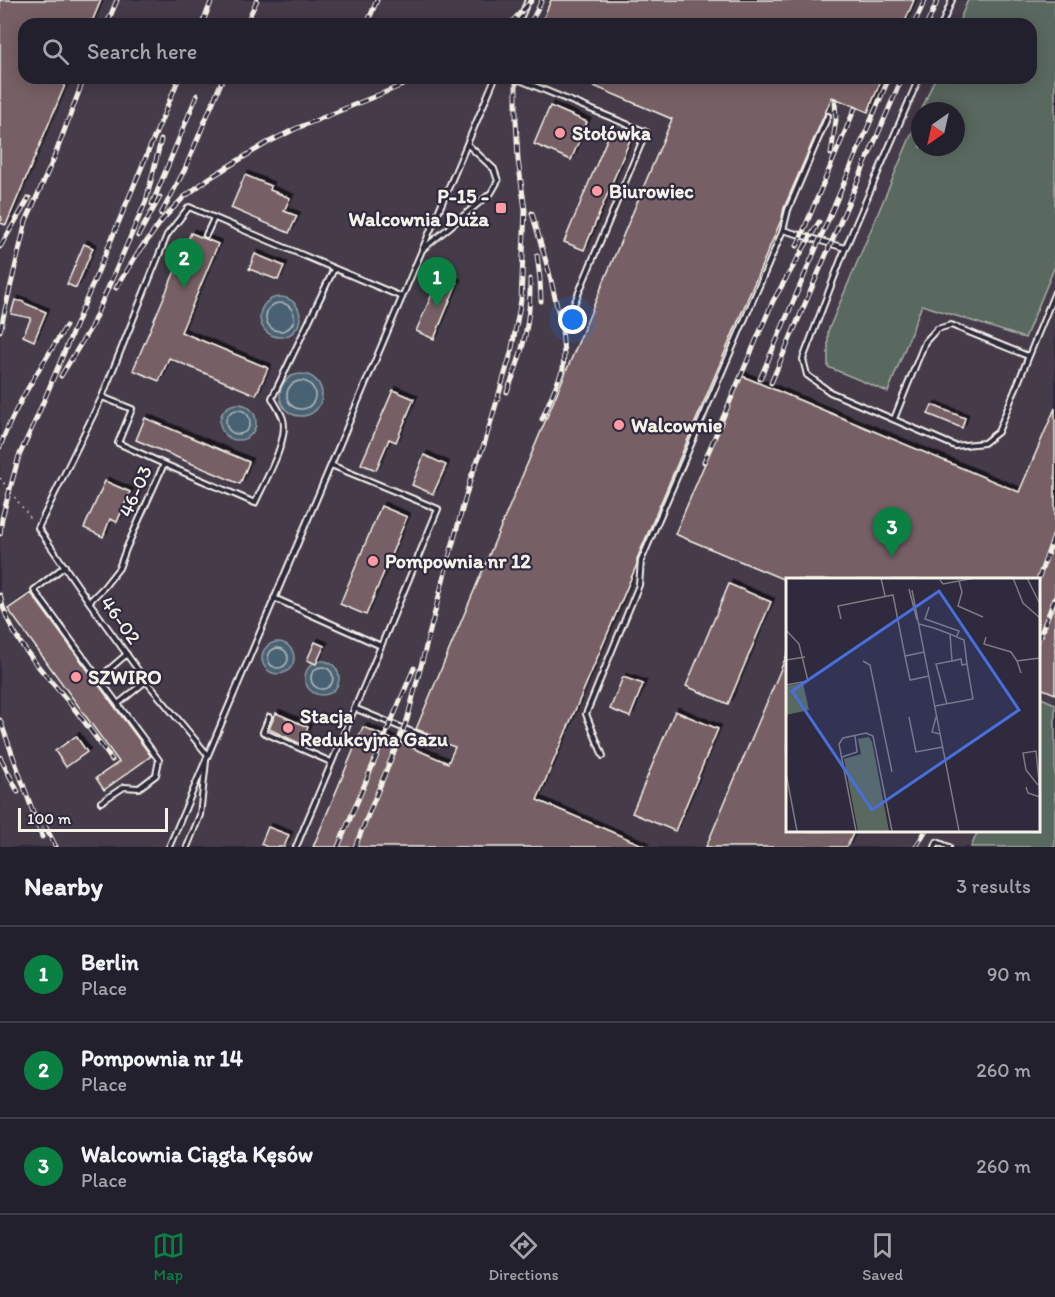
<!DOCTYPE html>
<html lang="en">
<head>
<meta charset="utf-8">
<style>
  body { margin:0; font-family:Itim,sans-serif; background:#2b2836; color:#f1f3f6 }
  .compass { position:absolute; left:911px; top:102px; width:54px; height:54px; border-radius:50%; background:#23202e; box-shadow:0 3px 15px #0003; rotate:214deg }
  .scale { position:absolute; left:18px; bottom:15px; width:150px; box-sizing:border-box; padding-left:6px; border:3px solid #f4f1e8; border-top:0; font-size:16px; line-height:21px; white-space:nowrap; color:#f4f1e8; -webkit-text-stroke:4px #2f2a3d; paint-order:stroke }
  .you { position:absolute; left:573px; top:320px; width:21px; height:21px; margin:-15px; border:4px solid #fff; border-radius:50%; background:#1a73e8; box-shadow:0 0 0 9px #1a73e833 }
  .badge { display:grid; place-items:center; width:39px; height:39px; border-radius:50%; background:#0b8043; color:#fff; font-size:20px; font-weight:700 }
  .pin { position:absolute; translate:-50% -50px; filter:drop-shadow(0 2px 3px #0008) }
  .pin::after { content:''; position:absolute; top:32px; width:21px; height:18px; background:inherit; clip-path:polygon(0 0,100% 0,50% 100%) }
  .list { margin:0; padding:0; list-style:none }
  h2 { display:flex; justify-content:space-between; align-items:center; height:78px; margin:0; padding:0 24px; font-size:26px }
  h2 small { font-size:20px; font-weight:400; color:#a3a3aa }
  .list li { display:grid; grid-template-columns:39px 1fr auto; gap:18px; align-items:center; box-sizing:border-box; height:96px; padding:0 24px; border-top:2px solid #403e4a }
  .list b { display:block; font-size:22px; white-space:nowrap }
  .list p { margin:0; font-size:20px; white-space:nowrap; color:#a3a3aa }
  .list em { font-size:20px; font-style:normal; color:#a3a3aa }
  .icon { flex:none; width:33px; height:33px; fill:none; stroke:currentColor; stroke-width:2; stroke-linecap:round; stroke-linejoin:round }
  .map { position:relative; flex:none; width:1055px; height:847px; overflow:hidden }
  .search { position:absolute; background:#23202e; box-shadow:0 3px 15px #0003; left:18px; right:18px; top:18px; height:66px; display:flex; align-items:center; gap:15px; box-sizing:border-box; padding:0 21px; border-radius:18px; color:#a3a3aa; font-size:22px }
  .sheet { height:366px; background:#23202e }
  nav { display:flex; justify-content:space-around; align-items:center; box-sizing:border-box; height:84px; border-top:2px solid #403e4a; background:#23202e; font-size:16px; color:#a3a3aa }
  nav a { display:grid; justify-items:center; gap:3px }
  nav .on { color:#0b8043 }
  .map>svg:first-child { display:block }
  .built { fill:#453a49; fill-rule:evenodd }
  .green { fill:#5a6960; stroke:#a7ada4; stroke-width:1.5 }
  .water { fill:#4a6273; stroke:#8e9ba2; stroke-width:1.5 }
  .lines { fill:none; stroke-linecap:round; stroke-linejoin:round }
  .shore { stroke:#b0b8b9; stroke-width:1.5 }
  .building { fill:#776165; stroke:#f4f1e8; stroke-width:1.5; filter:url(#shadow) }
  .service-casing { stroke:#f4f1e8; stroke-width:8 }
  .path { stroke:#f4f1e8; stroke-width:1.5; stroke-dasharray:1.5 4.5; stroke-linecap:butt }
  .service { stroke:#2f2a3d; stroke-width:4 }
  .rail-casing { stroke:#f4f1e8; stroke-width:5 }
  .rail { stroke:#2f2a3d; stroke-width:3; stroke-dasharray:9; stroke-linecap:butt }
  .poi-dot { fill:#ff9aa2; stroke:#2f2a3d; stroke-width:2 }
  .labels { text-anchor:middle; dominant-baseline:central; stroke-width:4.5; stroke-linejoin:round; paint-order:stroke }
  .poi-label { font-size:20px; font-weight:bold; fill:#f4f1e8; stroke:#2f2a3d; text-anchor:start }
  .street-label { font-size:20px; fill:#f4f1e8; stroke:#2f2a3d }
  .inset-road { fill:none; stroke:#7e7a81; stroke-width:1.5 }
  .view { fill:#486fdb; fill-opacity:0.15; stroke:#486fdb; stroke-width:3 }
  .inset-edge { fill:none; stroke:#f4f1e8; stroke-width:3 }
</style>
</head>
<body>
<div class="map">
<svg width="1055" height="847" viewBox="0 0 1055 847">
  <defs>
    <filter id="shadow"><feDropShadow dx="3.5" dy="-3.5" stdDeviation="0" flood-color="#0009"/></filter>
  </defs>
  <rect width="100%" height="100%" fill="#2f2a3d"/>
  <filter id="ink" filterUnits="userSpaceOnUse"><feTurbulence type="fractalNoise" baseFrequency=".0167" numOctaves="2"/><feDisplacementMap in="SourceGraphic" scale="12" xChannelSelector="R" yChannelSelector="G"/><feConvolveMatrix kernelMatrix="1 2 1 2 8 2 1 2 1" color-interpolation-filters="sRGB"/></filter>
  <g filter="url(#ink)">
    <!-- built -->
    <path class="built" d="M0 0H1055V847H0ZM24 24H1031V78H24ZM920 111H956V147H920ZM788 580H1038V830H788Z"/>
    <!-- green -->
    <g class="green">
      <path d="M968 0H1055V266L1025 338 922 305 888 392 828 367V331L920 114V147H956V111H921L935 78H1031V24H958Z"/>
      <path d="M1039 697 1055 704V847H971L978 831 1038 830Z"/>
    </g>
    <!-- water -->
    <g class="water">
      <circle cx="280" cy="317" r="20"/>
      <circle cx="301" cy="395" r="21"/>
      <circle cx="238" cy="422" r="18"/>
      <circle cx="278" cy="658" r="16"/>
      <circle cx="322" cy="678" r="17"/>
    </g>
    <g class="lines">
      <!-- shore -->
      <g class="shore">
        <circle cx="280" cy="317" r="14"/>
        <circle cx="301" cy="395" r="14"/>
        <circle cx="238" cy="422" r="12"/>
        <circle cx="278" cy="658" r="10"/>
        <circle cx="322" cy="678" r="11"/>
      </g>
    </g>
    <!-- building -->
    <g class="building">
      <path d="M0 0H101L91 24H24V78H68L6 225 0 223Z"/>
      <path d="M551 0H914L904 24H541Z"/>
      <path d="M575 78H882L868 112 832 97 784 208 782 218 637 559V564L537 800 647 847H313L363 727 448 763 455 747 443 743 441 739 416 729 672 119Z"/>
      <path d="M550 106 587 122 571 160 534 144Z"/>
      <path d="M610 132 630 140 584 250 564 242Z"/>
      <path d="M245 175 271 186 270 190 290 198 284 211 297 216 289 233 231 208Z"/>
      <path d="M191 233 218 244 181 332 268 368 256 395 169 358 159 381 133 370Z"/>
      <path d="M84 244 93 248 76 288 67 284Z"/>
      <path d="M255 254 284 266 278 280 249 269Z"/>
      <path d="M440 276 457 283 434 339 416 331Z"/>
      <path d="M15 300 24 302V303L46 312 34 341 23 336 31 318 11 314Z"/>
      <path d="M742 376 1019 492 1055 408V694L1038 687V580H785L675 534Z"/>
      <path d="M393 390 414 399 396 442 389 439 376 470 361 464Z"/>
      <path d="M932 405 965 418 962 428 928 414Z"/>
      <path d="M145 418 249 462 240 484 136 440Z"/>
      <path d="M424 455 446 465 433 494 412 485Z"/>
      <path d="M105 481 130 492 117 522 110 519 103 537 84 528Z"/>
      <path d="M381 506 407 517 366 615 340 604Z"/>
      <path d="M729 584 771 602 728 704 686 686Z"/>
      <path d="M31 593 151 756 104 790 96 778 119 762 8 609Z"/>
      <path d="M315 642 324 646 316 664 307 660Z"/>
      <path d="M788 652V831H854L847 847H706Z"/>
      <path d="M623 677 643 684 630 717 610 709Z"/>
      <path d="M675 711 718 729 675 831 632 813Z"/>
      <path d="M276 713 308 727 301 744 269 729Z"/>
      <path d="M76 736 87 752 66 767 55 751Z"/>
      <path d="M268 827 289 835 284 847H267L261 844Z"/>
    </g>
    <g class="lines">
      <defs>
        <g id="service">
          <path d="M518 24 528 0"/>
          <path d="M942 24 952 0"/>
          <path d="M515 78 646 132 564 328"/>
          <path d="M919 78 845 249 803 359 807 375 830 392 955 446 984 443 998 432 1055 292"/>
          <path d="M783 230 845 248"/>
          <path d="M206 235 214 218"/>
          <path d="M423 249 491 193 498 181 494 169 467 144"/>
          <path d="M102 397 167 235 189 207 402 297"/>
          <path d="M894 419 925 342 937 329 951 325 1028 356"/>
          <path d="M164 464 255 503C264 483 289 440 283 419 281 412 275 404 272 398L334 269"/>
          <path d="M331 465 438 509 381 646"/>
          <path d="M65 566 34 590 159 760 156 775 139 788 124 787 101 802"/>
          <path d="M274 598 381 646 296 847"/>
          <path d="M89 602 104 587 119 568 126 549 164 464 118 443 132 409 102 397 38 528 89 602 146 681 207 754"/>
          <path d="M99 678 127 654"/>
          <path d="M118 704 146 681"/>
          <path d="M354 708 439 743"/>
          <path d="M269 717 263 732 331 762"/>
          <path d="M603 756 586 714 639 585 641 561 783 230 788 210 828 116"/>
          <path d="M169 847 495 78"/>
          <path d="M187 847 200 815 206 761"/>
          <path d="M935 847 937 842 949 847"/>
        </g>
      </defs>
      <!-- service casing -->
      <use href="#service" class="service-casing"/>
      <!-- path -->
      <path class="path" d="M0 478 32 520"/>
      <!-- service -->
      <use href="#service" class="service"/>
      <defs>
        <g id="rail">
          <path d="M107 24 117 0"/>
          <path d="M202 24 212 0"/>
          <path d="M246 24 257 0"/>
          <path d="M367 24 377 0"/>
          <path d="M510 24 532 0"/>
          <path d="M530 24 542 0"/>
          <path d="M914 24 925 0"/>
          <path d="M927 24 938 0"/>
          <path d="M831 154 836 120 835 100"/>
          <path d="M152 204 197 95"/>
          <path d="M532 213 549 272 562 328 564 355 563 369 542 419"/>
          <path d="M161 214 185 169 223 78"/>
          <path d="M0 219V218"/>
          <path d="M138 236 160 197"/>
          <path d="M797 246 855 108"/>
          <path d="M0 247 29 198"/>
          <path d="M139 252 163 219 183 198 208 179 234 163 267 143 295 129 420 78"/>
          <path d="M537 255 540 279 541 301"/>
          <path d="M116 288 143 245"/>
          <path d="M0 331 26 221 54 158 84 78"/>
          <path d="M61 376 91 327 146 201 161 140"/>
          <path d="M760 379 889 78"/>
          <path d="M771 383 902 78"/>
          <path d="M507 392C523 353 531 321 530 279"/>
          <path d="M0 447C15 404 43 364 66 326"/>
          <path d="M704 462 773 301 819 222"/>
          <path d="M0 534 2 518 19 456 37 417 179 78"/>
          <path d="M1038 580 1055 533"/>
          <path d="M0 595C8 637 40 668 67 700 83 719 97 739 112 760"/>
          <path d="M1038 641 1055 598"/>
          <path d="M0 720 42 837"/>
          <path d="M0 757 18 792"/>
          <path d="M43 822 56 847"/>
          <path d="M338 847 414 668"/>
          <path d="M355 847 407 720 447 565 471 477 484 445 511 353 521 300 525 210 518 160 516 119V78"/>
          <path d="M916 847 926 830"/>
        </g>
      </defs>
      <!-- rail casing -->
      <use href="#rail" class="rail-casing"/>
      <!-- rail -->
      <use href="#rail" class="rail"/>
    </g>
  </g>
  <!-- markers -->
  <g class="poi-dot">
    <circle cx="560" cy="133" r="6"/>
    <circle cx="597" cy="191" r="6"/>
    <rect x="495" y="202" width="12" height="12" rx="3"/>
    <circle cx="619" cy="425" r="6"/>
    <circle cx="373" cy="561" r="6"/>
    <circle cx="76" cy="677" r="6"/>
    <circle cx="288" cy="728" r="6"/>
  </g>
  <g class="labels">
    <!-- poi labels -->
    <g class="poi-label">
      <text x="572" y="133">Stołówka</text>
      <text x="609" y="191">Biurowiec</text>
      <text x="489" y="196" text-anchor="end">P-15 -<tspan x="489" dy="23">Walcownia Duża</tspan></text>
      <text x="631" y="425">Walcownie</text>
      <text x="385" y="561">Pompownia nr 12</text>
      <text x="88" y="677">SZWIRO</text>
      <text x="300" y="716">Stacja<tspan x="300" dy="23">Redukcyjna Gazu</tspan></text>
    </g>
    <!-- street labels -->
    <g class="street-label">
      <text transform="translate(135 491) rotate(-66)">46-03</text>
      <text transform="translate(121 620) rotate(54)">46-02</text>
    </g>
  </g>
  <!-- overview -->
  <g transform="translate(786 578)">
    <rect width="254" height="254" fill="#2f2a3d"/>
    <path d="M17 105 23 132 0 137V108ZM83 159 86 164 103 253H72L58 181 75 176 72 161Z" fill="#5a6960"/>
    <path class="inset-road" d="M95 0 99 18M227 0 237 25 254 40M241 0 254 26M154 2 157 6 189 0M173 3 176 14 172 28 197 39M123 11 131 42M126 12 173 253M143 29 139 41 173 53 171 58M55 41 52 28 107 17 119 78 138 74M133 46 148 50 164 56 178 62 181 86 176 87 175 81 166 83 164 56M0 52 13 66 22 103 0 107M200 59 198 66 225 74 231 83M119 78 124 102 143 98M0 82 19 79M77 83 84 87 106 194M235 95 231 83 254 80M161 126 150 86 166 83M149 128 187 121 181 86M123 139 130 174 157 169M150 139 146 154 154 156M56 179 71 174 69 158M0 195 11 253M252 207 240 192 237 175 250 173 254 214M240 209 242 215 254 219M70 253 53 166 57 160 80 155 87 158 106 253"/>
    <path class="view" d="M153 13 233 132 86 232 6 113Z"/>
    <rect width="254" height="254" class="inset-edge"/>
  </g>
</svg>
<svg class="compass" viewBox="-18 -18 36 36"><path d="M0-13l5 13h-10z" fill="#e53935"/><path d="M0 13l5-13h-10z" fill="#a3a3aa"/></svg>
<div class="scale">100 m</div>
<div class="you"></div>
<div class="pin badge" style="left:437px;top:307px">1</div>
<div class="pin badge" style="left:184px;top:288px">2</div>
<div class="pin badge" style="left:892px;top:557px">3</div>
<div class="search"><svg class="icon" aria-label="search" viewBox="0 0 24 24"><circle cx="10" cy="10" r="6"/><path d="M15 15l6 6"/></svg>Search here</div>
</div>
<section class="sheet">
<h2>Nearby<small>3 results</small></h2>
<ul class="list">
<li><span class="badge">1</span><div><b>Berlin</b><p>Place</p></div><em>90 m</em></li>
<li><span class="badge">2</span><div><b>Pompownia nr 14</b><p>Place</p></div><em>260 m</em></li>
<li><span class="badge">3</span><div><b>Walcownia Ciągła Kęsów</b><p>Place</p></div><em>260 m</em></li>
</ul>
</section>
<nav>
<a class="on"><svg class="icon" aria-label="map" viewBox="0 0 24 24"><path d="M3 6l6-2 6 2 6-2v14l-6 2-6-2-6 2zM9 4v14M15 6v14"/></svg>Map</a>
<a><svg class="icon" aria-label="directions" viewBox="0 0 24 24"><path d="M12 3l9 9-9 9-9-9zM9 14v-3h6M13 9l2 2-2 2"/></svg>Directions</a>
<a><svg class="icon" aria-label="saved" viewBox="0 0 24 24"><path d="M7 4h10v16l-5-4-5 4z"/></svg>Saved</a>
</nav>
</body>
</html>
